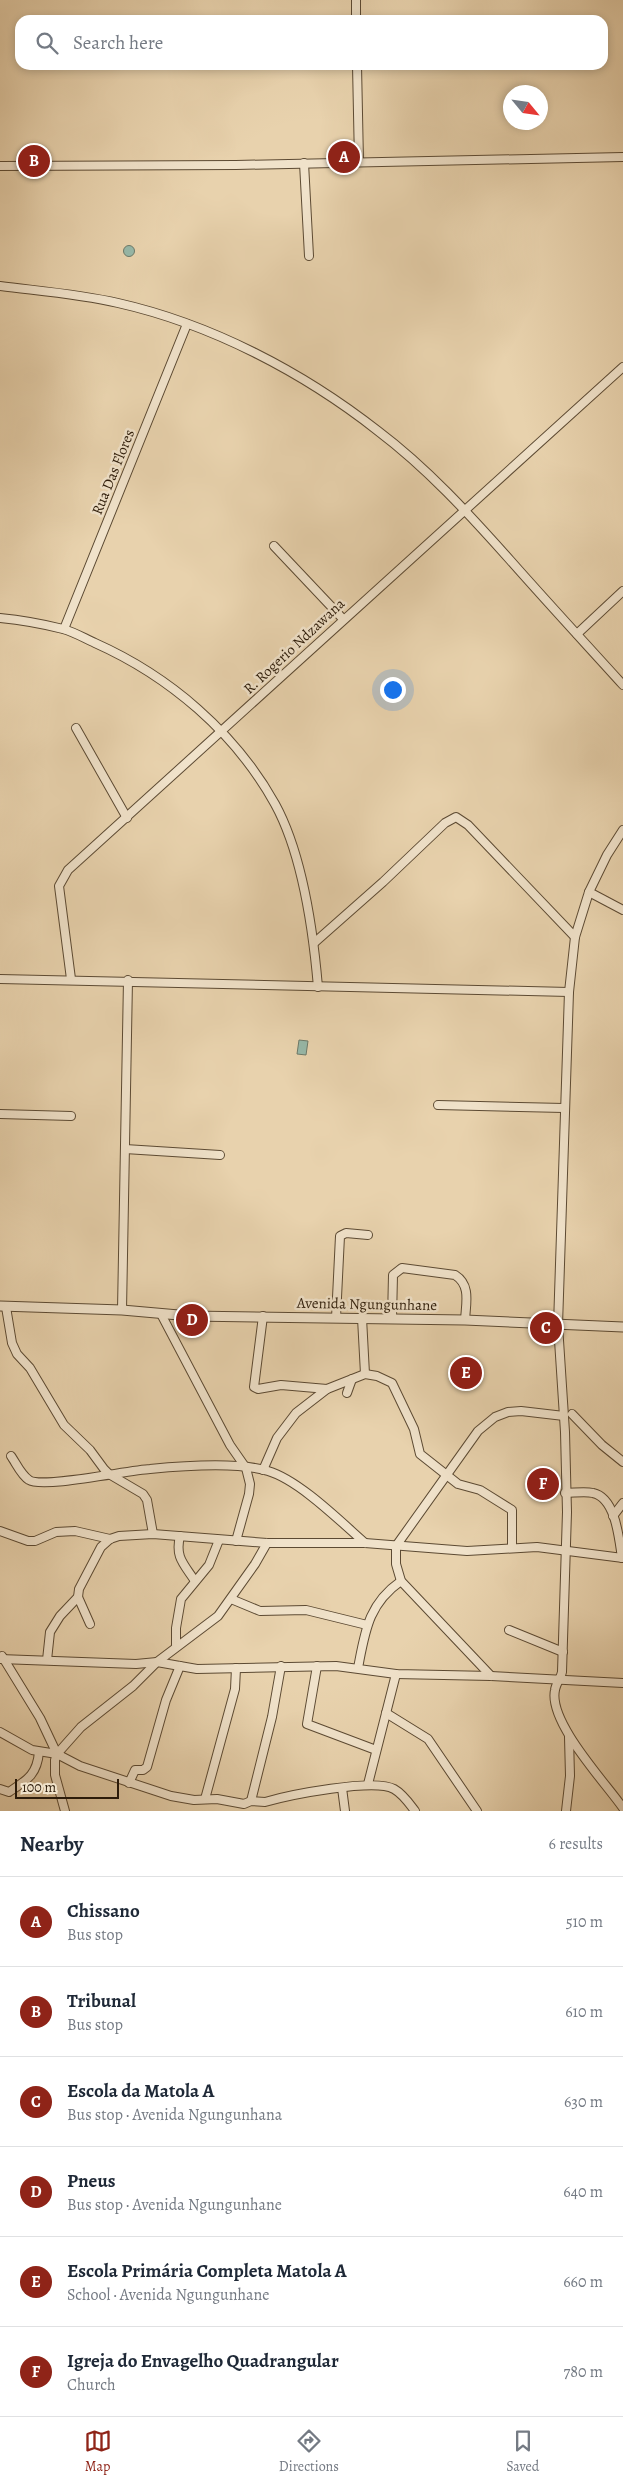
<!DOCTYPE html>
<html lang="en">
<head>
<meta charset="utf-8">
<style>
  body { margin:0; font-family:Alegreya,serif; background:#f6f6f7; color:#1f2937 }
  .compass { position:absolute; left:503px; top:85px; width:45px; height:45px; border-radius:50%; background:#fff; box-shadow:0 2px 8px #0003; rotate:119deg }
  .scale { position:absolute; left:15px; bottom:12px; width:104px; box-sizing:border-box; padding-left:5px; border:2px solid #2d1c0a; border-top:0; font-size:14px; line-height:18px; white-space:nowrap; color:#2d1c0a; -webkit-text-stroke:4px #f0e2ca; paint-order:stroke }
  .you { position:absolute; left:392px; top:689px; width:18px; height:18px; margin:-12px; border:4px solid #fff; border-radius:50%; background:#1a73e8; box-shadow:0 0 0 8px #1a73e833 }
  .badge { display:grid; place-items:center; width:32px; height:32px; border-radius:50%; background:#8f2418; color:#fff; font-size:16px; font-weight:700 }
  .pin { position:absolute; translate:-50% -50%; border:2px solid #fff; box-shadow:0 1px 5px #0006 }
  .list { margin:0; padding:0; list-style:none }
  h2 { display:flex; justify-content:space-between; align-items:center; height:65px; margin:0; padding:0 20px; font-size:21px }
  h2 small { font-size:16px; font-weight:400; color:#747a83 }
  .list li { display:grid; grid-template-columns:32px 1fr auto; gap:15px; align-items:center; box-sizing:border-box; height:90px; padding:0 20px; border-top:1px solid #e0e1e3 }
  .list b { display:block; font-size:19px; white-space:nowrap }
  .list p { margin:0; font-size:16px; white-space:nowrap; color:#747a83 }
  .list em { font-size:16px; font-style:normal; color:#747a83 }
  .icon { flex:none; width:28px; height:28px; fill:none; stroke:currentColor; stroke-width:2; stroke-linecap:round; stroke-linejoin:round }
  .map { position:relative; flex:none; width:623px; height:1811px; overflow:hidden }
  .search { position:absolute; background:#fff; box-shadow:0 2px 8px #0003; left:15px; right:15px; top:15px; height:55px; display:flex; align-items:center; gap:12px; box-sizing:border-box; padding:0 18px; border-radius:15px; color:#747a83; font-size:19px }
  .sheet { height:605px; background:#fff }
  nav { display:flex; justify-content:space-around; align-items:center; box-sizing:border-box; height:70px; border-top:1px solid #e0e1e3; background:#fff; font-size:14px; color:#747a83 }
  nav a { display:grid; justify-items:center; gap:2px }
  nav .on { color:#8f2418 }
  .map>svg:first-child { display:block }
  .water { fill:#97b8a8; stroke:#6d7a69 }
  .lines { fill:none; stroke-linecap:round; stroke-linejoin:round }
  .minor-casing { stroke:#5c4a33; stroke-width:10 }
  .tertiary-casing { stroke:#5c4a33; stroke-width:11 }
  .minor { stroke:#f0e2ca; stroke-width:8 }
  .tertiary { stroke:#f0e2ca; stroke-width:9 }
  .labels { text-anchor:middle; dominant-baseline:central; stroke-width:5; stroke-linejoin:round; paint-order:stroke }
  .street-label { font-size:15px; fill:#2d1c0a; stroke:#f0e2ca }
</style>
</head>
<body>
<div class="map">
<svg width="623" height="1811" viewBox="0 0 623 1811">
  <rect width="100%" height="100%" fill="#e8d2ad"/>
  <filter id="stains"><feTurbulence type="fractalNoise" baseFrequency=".004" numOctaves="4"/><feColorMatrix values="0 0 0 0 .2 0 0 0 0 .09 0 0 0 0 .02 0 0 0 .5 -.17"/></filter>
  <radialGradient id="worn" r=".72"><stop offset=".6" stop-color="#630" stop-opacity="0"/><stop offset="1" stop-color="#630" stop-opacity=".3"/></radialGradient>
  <!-- water -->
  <g class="water">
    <circle cx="129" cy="251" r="5.5"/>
    <path d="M299 1040 308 1041 306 1055 297 1054Z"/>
  </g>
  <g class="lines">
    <defs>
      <g id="minor">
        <path d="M356 0V20"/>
        <path d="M357 65 359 162"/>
        <path d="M304 163 309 256"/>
        <path d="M0 166 236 165 623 157"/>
        <path d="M0 286C39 291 79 294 118 303 211 324 303 372 378 431 427 468 469 514 510 560 547 602 585 643 623 685"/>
        <path d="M274 546 343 619"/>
        <path d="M0 618C21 620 43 624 63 629 74 632 84 638 95 643 169 676 235 732 275 804 303 855 313 929 318 987"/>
        <path d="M64 629 187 324"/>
        <path d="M577 634 623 591"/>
        <path d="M76 728 127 818"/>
        <path d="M623 830 607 855 589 892 575 937 569 992 558 1325 565 1432 567 1512 562 1672C561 1678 556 1683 555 1690 548 1722 605 1782 623 1808"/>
        <path d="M589 892 623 910"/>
        <path d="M314 943 383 882 445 823 456 817 468 825 575 937"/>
        <path d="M0 979 569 992"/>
        <path d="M71 979 59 886 68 870 623 367"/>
        <path d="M438 1105 564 1108"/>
        <path d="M0 1114 71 1116"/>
        <path d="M125 1149 220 1155"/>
        <path d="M6 1307 12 1343 17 1354 30 1368 64 1425 90 1450 104 1469 109 1474 143 1494 147 1500 153 1534"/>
        <path d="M122 1310 128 980"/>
        <path d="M161 1314 230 1445 246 1468 250 1484 249 1494 236 1541"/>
        <path d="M263 1316 254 1387 258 1389 281 1385 327 1389"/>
        <path d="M336 1318 340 1236 346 1233 368 1235"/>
        <path d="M362 1318 365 1374"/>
        <path d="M392 1319 393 1275 402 1268 455 1275C471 1285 466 1303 465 1320"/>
        <path d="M347 1393 352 1379"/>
        <path d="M572 1414 602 1445 623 1462"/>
        <path d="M11 1456C16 1463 21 1475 29 1480 42 1489 129 1470 150 1469 181 1466 239 1462 268 1471 299 1480 341 1522 365 1543"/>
        <path d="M263 1470 277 1438 296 1413 327 1389 365 1374 377 1376 392 1383 414 1429 420 1454 458 1484 480 1490 512 1510V1547"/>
        <path d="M565 1493C574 1493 585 1491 593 1493 616 1498 619 1539 622 1558"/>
        <path d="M613 1516 623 1503"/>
        <path d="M0 1531 28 1541H35L56 1532 75 1531 110 1539"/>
        <path d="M180 1536C175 1557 183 1563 195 1581"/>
        <path d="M78 1597 90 1624"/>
        <path d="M231 1599 260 1611 306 1610 367 1625"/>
        <path d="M509 1630 563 1652"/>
        <path d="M176 1645V1628L181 1599 209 1565 219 1540"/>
        <path d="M2 1656 40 1718 57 1754"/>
        <path d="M0 1659 136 1664 157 1662 197 1669 336 1666 396 1674 491 1676 623 1683"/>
        <path d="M47 1660 50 1632 60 1616 78 1597 79 1589 101 1547 110 1539 119 1536 153 1534 267 1543H365L467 1551 537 1547 623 1558"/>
        <path d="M317 1666 307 1724 376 1750"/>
        <path d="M358 1668C365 1632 368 1604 401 1581"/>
        <path d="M491 1676 401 1581 396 1564V1546L478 1431 495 1417 508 1412 521 1411 564 1416"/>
        <path d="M386 1713 428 1739 477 1811"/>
        <path d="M0 1732 32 1750 57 1754 80 1766 171 1796 194 1800 217 1799 244 1804 251 1801 265 1802C289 1795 374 1778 394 1789 403 1794 409 1803 415 1811"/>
        <path d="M129 1783 135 1770H143L147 1767 166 1700 180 1666"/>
        <path d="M368 1784 396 1674"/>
        <path d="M342 1788 345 1811"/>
        <path d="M0 1789 9 1792C27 1780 37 1775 39 1752"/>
        <path d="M205 1799 235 1689 236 1668"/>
        <path d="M251 1801 272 1717 281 1666"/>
        <path d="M65 1811 55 1775V1760L57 1754 81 1727 133 1686 157 1662 218 1616 255 1564 267 1543"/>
        <path d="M566 1811 570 1776 569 1737"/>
      </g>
      <path id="tertiary" d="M0 1306 122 1310 190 1316 465 1320 623 1327"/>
    </defs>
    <!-- minor casing -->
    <use href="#minor" class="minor-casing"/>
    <!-- tertiary casing -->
    <use href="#tertiary" class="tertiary-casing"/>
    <!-- minor -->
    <use href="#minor" class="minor"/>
    <!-- tertiary -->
    <use href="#tertiary" class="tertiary"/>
  </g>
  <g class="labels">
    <!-- street labels -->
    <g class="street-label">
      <text transform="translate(113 472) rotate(-68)">Rua Das Flores</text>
      <text transform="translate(294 646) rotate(-43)">R. Rogerio Ndzawana</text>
      <text transform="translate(367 1304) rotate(1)">Avenida Ngungunhane</text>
    </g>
  </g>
  <rect width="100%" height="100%" filter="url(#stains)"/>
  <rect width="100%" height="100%" fill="url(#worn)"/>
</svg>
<svg class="compass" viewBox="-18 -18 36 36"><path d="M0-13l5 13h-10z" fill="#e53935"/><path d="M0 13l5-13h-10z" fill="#747a83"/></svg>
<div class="scale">100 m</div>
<div class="you"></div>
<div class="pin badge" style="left:344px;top:157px">A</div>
<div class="pin badge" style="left:34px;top:161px">B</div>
<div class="pin badge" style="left:546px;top:1328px">C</div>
<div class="pin badge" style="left:192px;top:1320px">D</div>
<div class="pin badge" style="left:466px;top:1373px">E</div>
<div class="pin badge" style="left:543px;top:1484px">F</div>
<div class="search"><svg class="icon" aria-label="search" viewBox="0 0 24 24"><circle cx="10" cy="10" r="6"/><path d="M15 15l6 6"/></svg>Search here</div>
</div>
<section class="sheet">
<h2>Nearby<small>6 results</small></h2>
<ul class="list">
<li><span class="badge">A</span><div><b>Chissano</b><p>Bus stop</p></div><em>510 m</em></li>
<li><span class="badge">B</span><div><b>Tribunal</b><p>Bus stop</p></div><em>610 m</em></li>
<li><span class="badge">C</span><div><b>Escola da Matola A</b><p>Bus stop · Avenida Ngungunhana</p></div><em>630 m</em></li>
<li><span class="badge">D</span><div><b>Pneus</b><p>Bus stop · Avenida Ngungunhane</p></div><em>640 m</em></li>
<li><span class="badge">E</span><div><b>Escola Primária Completa Matola A</b><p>School · Avenida Ngungunhane</p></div><em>660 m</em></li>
<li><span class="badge">F</span><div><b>Igreja do Envagelho Quadrangular</b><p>Church</p></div><em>780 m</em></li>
</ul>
</section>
<nav>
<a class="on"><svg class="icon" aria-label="map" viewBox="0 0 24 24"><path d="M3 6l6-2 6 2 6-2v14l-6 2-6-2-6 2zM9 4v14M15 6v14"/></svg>Map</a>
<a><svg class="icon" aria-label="directions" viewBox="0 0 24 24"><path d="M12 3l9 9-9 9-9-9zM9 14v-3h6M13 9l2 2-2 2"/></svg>Directions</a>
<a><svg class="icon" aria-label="saved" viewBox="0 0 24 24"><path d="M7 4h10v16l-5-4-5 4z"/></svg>Saved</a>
</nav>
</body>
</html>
